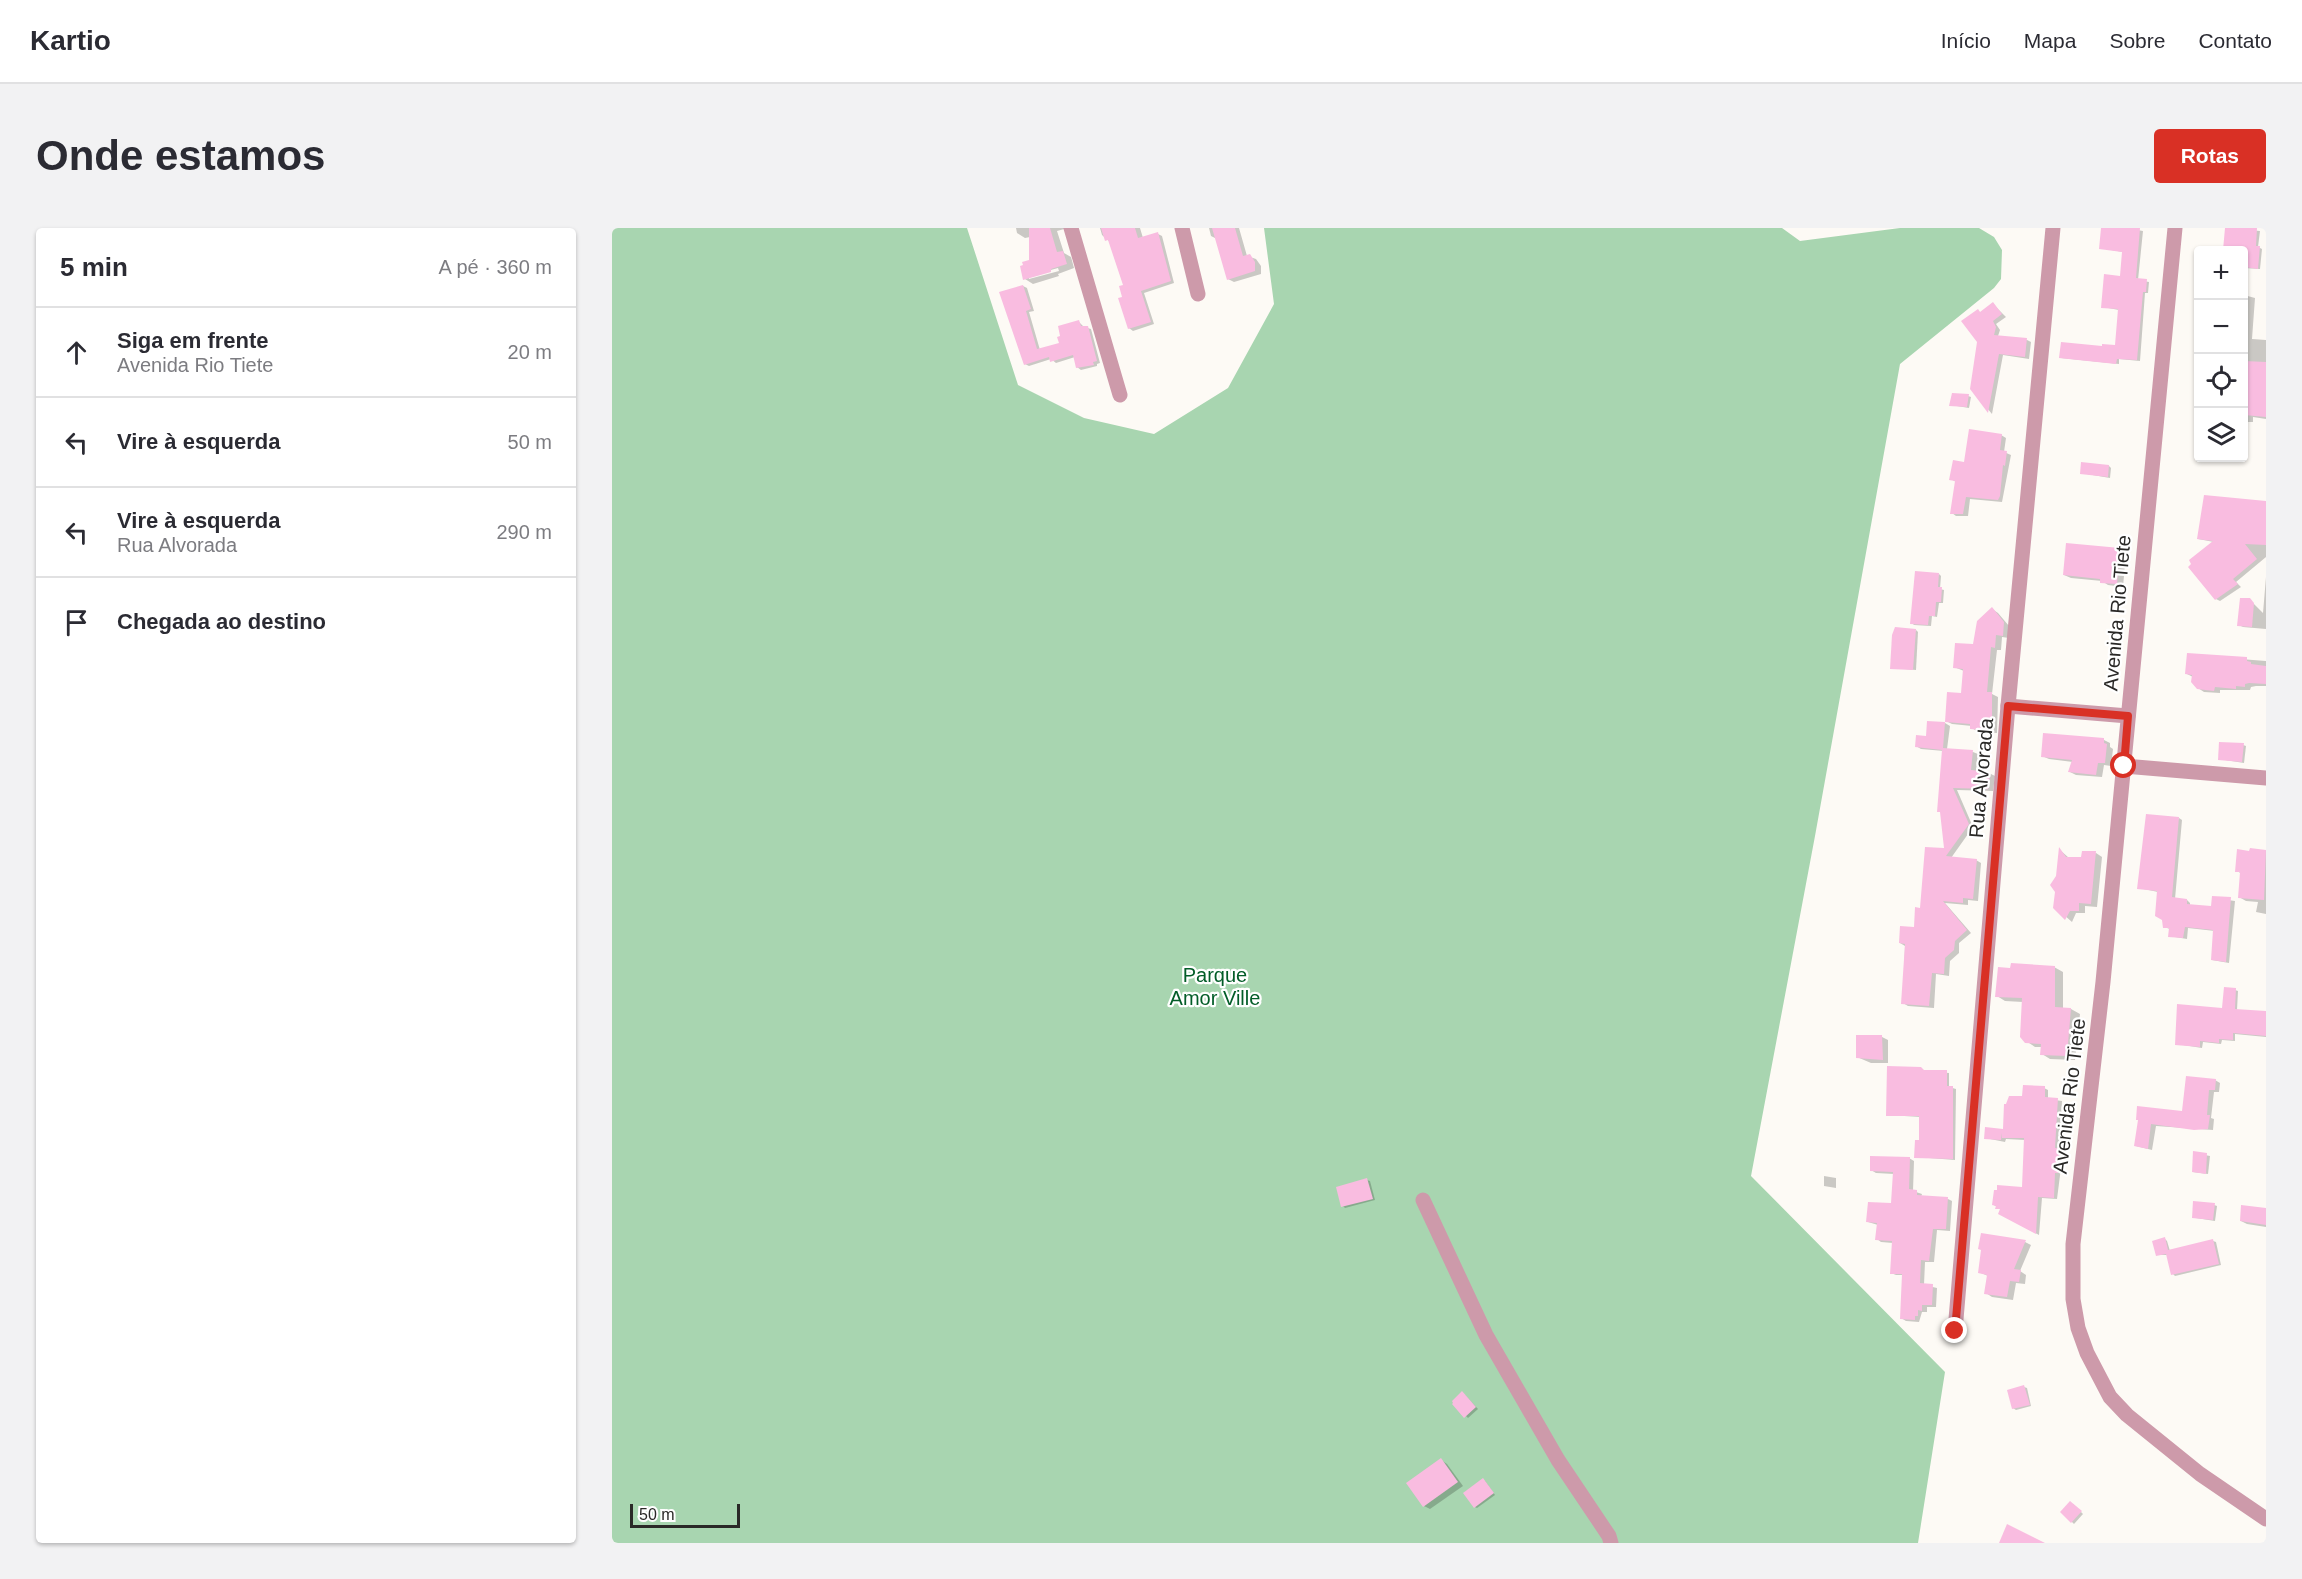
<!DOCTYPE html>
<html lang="pt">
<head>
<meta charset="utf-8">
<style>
  body { margin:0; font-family:Arial,sans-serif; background:#f2f2f3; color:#2b2b33 }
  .controls { position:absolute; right:18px; top:18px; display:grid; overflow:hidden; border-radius:6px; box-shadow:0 2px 4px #0004 }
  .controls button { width:54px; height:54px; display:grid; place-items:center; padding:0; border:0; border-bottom:2px solid #e1e1e2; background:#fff; color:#2b2b33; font:30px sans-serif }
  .scale { position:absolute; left:18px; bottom:15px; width:110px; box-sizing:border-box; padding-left:6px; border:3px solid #2a2927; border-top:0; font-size:16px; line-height:21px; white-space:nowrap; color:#2a2927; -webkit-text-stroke:4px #fff; paint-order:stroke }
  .stop { position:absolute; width:18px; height:18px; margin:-14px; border:4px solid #d93025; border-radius:50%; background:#fff }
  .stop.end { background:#d93025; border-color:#fff; box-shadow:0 2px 6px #0008 }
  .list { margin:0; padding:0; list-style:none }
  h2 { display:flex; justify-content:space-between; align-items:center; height:78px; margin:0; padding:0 24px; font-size:26px }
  h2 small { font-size:20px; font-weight:400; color:#7c7c81 }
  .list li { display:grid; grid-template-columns:39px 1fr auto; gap:18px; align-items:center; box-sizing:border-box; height:90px; padding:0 24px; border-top:2px solid #e1e1e2 }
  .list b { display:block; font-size:22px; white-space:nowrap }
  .list p { margin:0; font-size:20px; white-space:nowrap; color:#7c7c81 }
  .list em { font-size:20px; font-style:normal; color:#7c7c81 }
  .icon { flex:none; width:33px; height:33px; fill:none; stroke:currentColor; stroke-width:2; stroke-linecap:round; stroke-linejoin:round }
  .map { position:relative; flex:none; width:1654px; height:1315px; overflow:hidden; border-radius:6px }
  header { display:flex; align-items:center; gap:36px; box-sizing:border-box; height:84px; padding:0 30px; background:#fff; border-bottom:2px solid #e1e1e2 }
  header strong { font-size:28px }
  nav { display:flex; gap:33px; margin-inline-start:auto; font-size:21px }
  .intro { display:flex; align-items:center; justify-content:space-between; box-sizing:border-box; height:144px; padding:0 36px }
  h1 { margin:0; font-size:42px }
  .button { padding:15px 27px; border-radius:6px; background:#d93025; color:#fff; font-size:21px; font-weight:700 }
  main { display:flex; gap:36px; padding:0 36px }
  aside { flex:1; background:#fff; border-radius:6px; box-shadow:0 2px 4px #0004 }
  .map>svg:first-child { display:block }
  .green { fill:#a8d5b0 }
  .shadow { fill:#0003; fill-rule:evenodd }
  .building { fill:#f9bce0 }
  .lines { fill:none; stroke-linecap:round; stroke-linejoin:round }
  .minor { stroke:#cd9aaa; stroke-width:15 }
  .route { stroke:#d93025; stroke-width:8 }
  .labels { text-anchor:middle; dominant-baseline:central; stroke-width:4.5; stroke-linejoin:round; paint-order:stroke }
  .street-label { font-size:20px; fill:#2a2927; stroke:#fff }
  .park-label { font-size:20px; fill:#035d28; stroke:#fff }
</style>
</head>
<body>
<header>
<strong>Kartio</strong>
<nav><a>Início</a><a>Mapa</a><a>Sobre</a><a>Contato</a></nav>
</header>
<div class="intro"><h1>Onde estamos</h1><a class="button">Rotas</a></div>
<main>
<aside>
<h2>5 min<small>A pé · 360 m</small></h2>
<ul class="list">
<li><svg class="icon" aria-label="ahead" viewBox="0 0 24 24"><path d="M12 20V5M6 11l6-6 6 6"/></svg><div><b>Siga em frente</b><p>Avenida Rio Tiete</p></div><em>20 m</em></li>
<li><svg class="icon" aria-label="left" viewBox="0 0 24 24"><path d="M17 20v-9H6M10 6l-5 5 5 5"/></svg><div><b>Vire à esquerda</b></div><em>50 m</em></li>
<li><svg class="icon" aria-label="left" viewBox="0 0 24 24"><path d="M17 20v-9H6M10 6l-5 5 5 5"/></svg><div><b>Vire à esquerda</b><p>Rua Alvorada</p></div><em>290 m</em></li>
<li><svg class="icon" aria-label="arrive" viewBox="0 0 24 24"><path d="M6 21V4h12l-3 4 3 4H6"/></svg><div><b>Chegada ao destino</b></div></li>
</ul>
</aside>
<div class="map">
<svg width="1654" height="1315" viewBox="0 0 1654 1315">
  <rect width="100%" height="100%" fill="#fdfaf5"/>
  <!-- green -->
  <path class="green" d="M0 0H355L406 157 472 190 542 206 616 160 662 76 652 0H1170L1188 13 1288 0H1367L1382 9 1390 22 1389 51 1382 60 1288 136 1203 608 1139 948 1333 1144 1306 1315H0Z"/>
  <!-- shadow -->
  <g class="shadow">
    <path d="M404 0H456L445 3 452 25 459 29 462 40 446 46 447 48 421 56 413 51 418 34V9L413 10 405 5ZM446 40 447 43 417 51V48Z"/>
    <path d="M488 0H528L531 10 546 6 550 8 562 55 532 65 542 96 521 103 517 100 513 58 498 14 490 7Z"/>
    <path d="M597 0H627L635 28 644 31 649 38V46L622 54 616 51 605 11 599 8Z"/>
    <path d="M1490 0H1514L1531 3 1526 52 1537 54 1536 65H1533L1528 133 1507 131V136L1449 130 1504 119 1507 82 1491 79 1509 50 1511 24 1488 20Z"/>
    <path d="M1615 0 1648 3 1646 19 1650 21 1648 41 1632 40V22H1613Z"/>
    <path d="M411 58 415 60 422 83 417 84 428 122 449 116 467 94 472 99 479 101 488 135 485 136V138L469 142 465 139 463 129 444 135 439 131 417 138 413 136Z"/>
    <path d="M1632 67 1643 70 1640 111 1654 112V191L1641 189V194H1632Z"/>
    <path d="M1381 76 1394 89 1384 96 1388 102 1386 108 1415 112 1419 114 1417 131 1391 127 1380 186 1359 161 1366 113V83L1369 85Z"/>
    <path d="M1356 168 1359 169 1357 180 1339 177Z"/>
    <path d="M1389 207 1394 210 1392 224 1399 227 1390 274 1358 271 1356 288H1344L1340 285 1344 254 1339 251 1354 235Z"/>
    <path d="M1497 238 1499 240 1498 250 1469 245Z"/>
    <path d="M1654 275V329L1624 354 1629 359 1608 373 1604 371 1602 314 1586 311Z"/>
    <path d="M1507 322 1514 325 1511 359 1496 357 1490 353 1459 350 1452 347Z"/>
    <path d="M1327 346 1329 348 1328 361 1332 362 1331 375H1327L1325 389 1320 388 1319 398 1302 397 1300 395Z"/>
    <path d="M1654 349V401L1631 399 1627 397 1638 372 1651 385Z"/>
    <path d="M1380 381 1386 385 1397 398V410L1390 409 1389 422H1385L1380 466 1386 469 1385 505 1366 504 1360 500V498L1340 496 1334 493 1350 466 1352 443 1342 439 1362 418Z"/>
    <path d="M1304 402 1306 404 1304 442 1280 440Z"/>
    <path d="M1577 427 1654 433V458H1644L1639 459 1638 462H1608V465L1592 464 1586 460 1581 449 1575 446Z"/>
    <path d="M1333 495 1338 498 1335 521 1361 524 1366 526 1364 544 1377 545 1383 548 1381 563 1345 562 1361 599 1339 630 1364 632 1369 635 1366 673 1356 672V677L1333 675 1359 705 1347 715V725L1338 733 1337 748 1324 746 1322 780 1296 778 1291 775 1293 718 1288 715 1303 701 1333 621 1332 523 1309 521 1304 518Z"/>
    <path d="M1492 512 1498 515V519L1501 521 1499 538 1492 537 1490 549 1464 547 1458 544 1461 534 1437 531 1430 528Z"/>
    <path d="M1631 517 1634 518 1632 535 1607 531Z"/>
    <path d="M1567 590 1570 592 1563 671 1575 672 1578 675V678L1601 680 1602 670 1623 673 1617 735 1600 732 1603 703 1576 700 1575 711 1557 708 1558 701 1552 699 1546 664 1527 660Z"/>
    <path d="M1448 622 1457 630 1471 631 1484 625 1490 629 1485 679 1473 678V685H1464L1460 694 1443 679Z"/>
    <path d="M1627 623H1654V686L1644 684 1646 674 1634 673 1627 669 1630 646 1625 643Z"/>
    <path d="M1442 739 1451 744V781H1459L1468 786 1463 832 1438 831 1430 826V819H1423L1414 813 1411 774 1393 773 1385 768 1400 742Z"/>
    <path d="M1623 762 1626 763 1625 782 1654 785V809L1623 806V813L1610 812 1609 816 1591 814 1590 820 1565 816 1611 781Z"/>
    <path d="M1270 809 1276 812V835H1259L1245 829Z"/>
    <path d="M1313 843 1337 845V859L1344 861 1343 932 1304 929 1308 913 1309 889 1275 887Z"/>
    <path d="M1603 852 1608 855 1607 864H1602L1599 890 1602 891 1601 902 1544 898 1540 922 1524 918 1528 893 1571 885Z"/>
    <path d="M1432 860 1436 862V871L1450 873 1447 921 1451 924 1445 971 1430 970 1427 1007 1388 986 1389 982 1382 977 1412 960 1413 912 1394 911 1393 914 1373 910 1392 903 1411 869Z"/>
    <path d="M1582 925 1598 928 1596 946 1581 944Z"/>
    <path d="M1297 930 1302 933 1301 963 1310 966 1309 969 1336 971 1340 973 1338 1003 1325 1002 1322 1034H1313L1312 1057 1325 1060 1324 1079H1315V1084H1310L1307 1094 1294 1093 1289 1090 1292 1047H1284L1279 1045 1281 1015 1269 1014 1265 1011 1266 997 1256 994 1280 977 1282 946 1264 945 1259 942Z"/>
    <path d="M1212 948 1224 950V960L1212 958Z"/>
    <path d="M755 952 758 953 763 972 733 980 731 978Z"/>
    <path d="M1602 977 1605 978 1603 993 1584 990Z"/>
    <path d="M1654 981V999L1635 996 1629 993Z"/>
    <path d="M1553 1011 1555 1013 1558 1023 1601 1013 1604 1014 1609 1037 1563 1048 1561 1046 1556 1027H1546Z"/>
    <path d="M1413 1014 1419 1017 1408 1043 1414 1047 1413 1056 1404 1055 1401 1072 1380 1069 1374 1065 1376 1048 1367 1044Z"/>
    <path d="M1412 1159 1415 1160 1419 1178 1404 1182 1401 1180Z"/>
    <path d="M853 1167 866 1181 856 1190 842 1176Z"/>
    <path d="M829 1232 835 1236 851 1258 818 1281 812 1278Z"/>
    <path d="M873 1253 883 1267 865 1280 863 1279Z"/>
    <path d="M1461 1276 1471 1286 1462 1296 1450 1284Z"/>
  </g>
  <!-- building -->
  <g class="building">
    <path d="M417 0H438L445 24 451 23 455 36 439 41V44L411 52 408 38 411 37 410 34 417 32Z"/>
    <path d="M489 0H523L526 10 546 4 559 53 529 63 539 94 516 101 506 70 510 69 507 58 511 57 496 12 493 13Z"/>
    <path d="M600 0H623L631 28 638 26 643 34V43L615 52Z"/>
    <path d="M1489 0H1528L1524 50 1535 51 1534 64H1531L1525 132 1505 131 1504 136 1447 130 1449 114 1490 118V116L1503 117 1506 81 1489 80 1492 46 1508 48 1510 24 1487 21Z"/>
    <path d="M1613 0H1645L1644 18H1648L1646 41 1632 39V22H1611Z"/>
    <path d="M411 57 419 81 414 83 425 121 447 115 445 109 448 108 446 98 467 92 469 98H476L485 133 481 134 482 137 464 140 461 127 438 134 437 129 412 137 387 64Z"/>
    <path d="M1381 74 1390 86 1381 93 1384 99 1382 107 1415 110 1413 129 1387 126 1376 185 1358 161 1365 114 1349 93 1366 81 1368 84Z"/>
    <path d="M1632 133 1654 134V189L1632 187Z"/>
    <path d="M1340 165 1357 166 1355 179 1337 178Z"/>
    <path d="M1357 201 1390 206 1388 222 1395 223 1393 238 1391 237 1388 268 1386 272 1354 269 1351 286H1338L1343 253 1337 252 1341 232 1352 234Z"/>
    <path d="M1469 234 1497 237 1496 249 1468 246Z"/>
    <path d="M1592 267 1654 273V317L1633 316 1645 331 1621 351 1626 356 1603 372 1576 339 1579 336 1577 332 1601 313 1585 311Z"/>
    <path d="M1454 315 1508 320 1505 356 1488 355V351L1451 347Z"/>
    <path d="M1303 343 1327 345 1326 359H1330L1329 374H1324L1323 388H1317L1316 397 1298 396Z"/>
    <path d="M1628 370H1638L1642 375 1640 399 1625 398Z"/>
    <path d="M1380 379 1392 394 1391 408 1384 407 1383 420 1379 419 1375 464H1380V503L1358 501V496L1333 494 1335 464 1349 465 1351 441 1341 440 1343 415 1361 416 1365 393Z"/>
    <path d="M1283 399 1304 401 1301 442 1278 441 1280 407Z"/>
    <path d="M1575 425 1635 429V433L1639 434V436L1654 438V456L1637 455 1633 456V459L1624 458V461L1603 459 1602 463 1585 461 1579 454 1580 447 1573 446Z"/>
    <path d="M1315 493 1333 494 1331 520 1361 522 1359 542 1378 544 1376 561 1341 560 1357 596 1334 628 1365 631 1361 671 1351 670V675L1331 673 1355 702 1343 713 1342 722 1333 730 1332 746 1320 745 1317 778 1289 776 1293 716 1287 715 1288 698 1302 699 1303 679 1308 680 1313 619 1332 620 1328 584H1325L1330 522 1303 519 1304 507 1314 508Z"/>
    <path d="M1431 505 1492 510V515L1495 516 1493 535H1486L1484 547 1456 544 1460 532 1429 529Z"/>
    <path d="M1607 514 1632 515 1630 534 1606 532Z"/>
    <path d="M1534 586 1567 589 1560 669 1575 671V676L1599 678 1600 668 1619 669 1614 734 1599 732 1601 702 1573 699 1571 710 1556 709 1557 700H1551L1550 692 1543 688 1545 663 1525 661Z"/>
    <path d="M1447 619 1454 629H1469L1470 623H1484L1479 676 1467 675V683H1458L1453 692 1441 680 1443 664 1438 657 1444 648Z"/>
    <path d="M1638 620 1654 622 1652 672 1626 670 1628 644H1623L1625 621 1637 623Z"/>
    <path d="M1399 735 1443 738V779L1459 780 1455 828 1428 827 1429 816 1413 815 1408 809 1410 770 1383 769 1386 739 1398 740Z"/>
    <path d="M1612 759 1624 760 1623 781 1654 783V808L1621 805V812L1607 811V815L1588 813V819L1563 817 1565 776 1610 780Z"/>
    <path d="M1244 807H1270L1271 832 1244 830Z"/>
    <path d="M1275 838 1309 839 1312 842H1335V858H1341V931L1302 930 1303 912H1307V888H1274Z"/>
    <path d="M1574 848 1604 851 1603 862H1597L1595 887H1598L1596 901 1582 902 1539 896 1536 921 1522 918 1526 892H1524L1525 878 1570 883Z"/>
    <path d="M1411 857 1433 858V869L1446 870 1443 920H1447L1446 945H1443L1442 970 1426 969 1424 1006 1386 986 1388 981H1383L1384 978 1380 977 1382 962H1385V957L1410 959 1412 910H1390V905L1389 912 1372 911 1373 899 1391 901 1392 876H1394L1397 868H1410Z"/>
    <path d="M1581 923 1595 925 1594 946 1580 944Z"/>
    <path d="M1258 928 1298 929 1297 961 1305 962V967L1336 969 1334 1001H1321L1317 1033 1309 1032 1308 1055 1321 1056 1320 1077H1310V1083L1306 1082V1088H1303V1092L1288 1091 1290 1046H1278L1280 1013 1263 1012 1265 995 1254 994 1256 974 1279 975 1281 944 1258 943Z"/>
    <path d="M755 950 761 971 729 979 724 959Z"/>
    <path d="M1581 973 1603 975 1601 992 1580 990Z"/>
    <path d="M1629 977 1654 980V997L1628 993Z"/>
    <path d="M1369 1005 1414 1012 1402 1041 1409 1042 1407 1054 1398 1053 1395 1069 1372 1066 1375 1047 1366 1045 1369 1022 1366 1021Z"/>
    <path d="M1553 1009 1556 1022 1601 1011 1607 1036 1559 1047 1554 1026 1544 1028 1540 1013Z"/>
    <path d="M1412 1157 1418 1177 1400 1181 1395 1162Z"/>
    <path d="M850 1163 864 1179 852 1190 840 1176 841 1175 840 1173Z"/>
    <path d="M829 1230 846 1254 811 1279 794 1255Z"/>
    <path d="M871 1250 882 1265 862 1280 851 1265Z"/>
    <path d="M1458 1273 1470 1283 1459 1295 1448 1284Z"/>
    <path d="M1395 1296 1433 1315H1387Z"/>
  </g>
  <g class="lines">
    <!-- minor -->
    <g class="minor">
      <path d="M459 0 508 167"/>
      <path d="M570 0 586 66"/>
      <path d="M1563 0 1491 754 1461 1016V1071L1466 1100 1475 1125 1498 1169 1515 1187 1588 1246 1654 1291"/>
      <path d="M1396 478 1516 488"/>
      <path d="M1512 538 1654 550"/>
      <path d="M811 972 874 1107 946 1232 997 1308 999 1315"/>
      <path d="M1343 1103 1396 478 1441 0"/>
    </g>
  </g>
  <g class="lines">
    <!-- route -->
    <path class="route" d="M1343 1103 1396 478 1516 488 1512 538"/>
  </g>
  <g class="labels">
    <!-- street labels -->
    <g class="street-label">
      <text transform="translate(1505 385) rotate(-85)">Avenida Rio Tiete</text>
      <text transform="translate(1369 550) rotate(-85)">Rua Alvorada</text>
      <text transform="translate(1457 868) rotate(-83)">Avenida Rio Tiete</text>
    </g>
    <!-- park labels -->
    <g class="park-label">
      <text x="603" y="747">Parque<tspan x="603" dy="23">Amor Ville</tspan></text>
    </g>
  </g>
</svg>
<div class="controls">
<button>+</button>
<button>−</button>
<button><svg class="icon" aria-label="locate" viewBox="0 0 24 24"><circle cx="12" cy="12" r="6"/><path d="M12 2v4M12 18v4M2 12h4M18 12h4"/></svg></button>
<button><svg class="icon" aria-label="layers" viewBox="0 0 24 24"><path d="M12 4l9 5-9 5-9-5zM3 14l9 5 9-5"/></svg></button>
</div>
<div class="scale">50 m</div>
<div class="stop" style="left:1512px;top:538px"></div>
<div class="stop end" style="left:1343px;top:1103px"></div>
</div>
</main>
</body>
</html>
